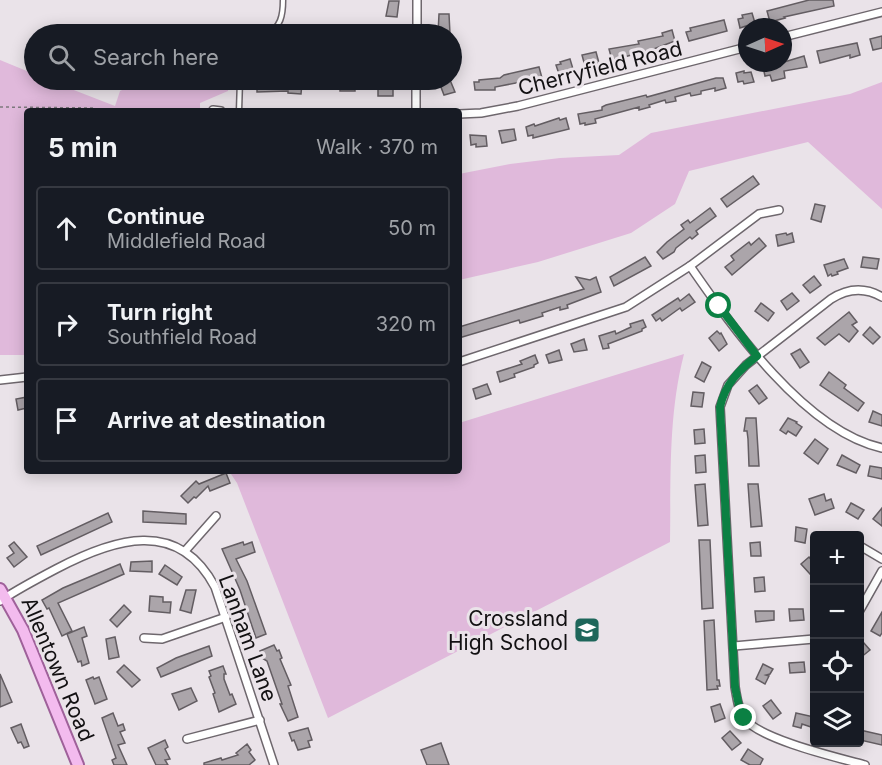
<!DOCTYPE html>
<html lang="en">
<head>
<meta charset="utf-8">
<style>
  body { margin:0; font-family:Inter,sans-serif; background:#20242c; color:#f1f3f6 }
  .controls { position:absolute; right:18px; bottom:18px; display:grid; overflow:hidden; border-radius:6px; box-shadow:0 3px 15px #0003 }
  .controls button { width:54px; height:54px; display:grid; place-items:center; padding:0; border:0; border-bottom:2px solid #363941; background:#171b24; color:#f1f3f6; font:30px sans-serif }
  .compass { position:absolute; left:738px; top:18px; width:54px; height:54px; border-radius:50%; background:#171b24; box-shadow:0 3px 15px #0003; rotate:87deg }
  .stop { position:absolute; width:18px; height:18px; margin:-14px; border:4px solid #0b8043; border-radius:50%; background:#fff }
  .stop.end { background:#0b8043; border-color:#fff; box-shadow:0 2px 6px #0008 }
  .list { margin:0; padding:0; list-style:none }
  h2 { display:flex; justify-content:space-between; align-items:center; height:78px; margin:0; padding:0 24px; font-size:26px }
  h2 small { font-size:20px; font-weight:400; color:#9ea1a6 }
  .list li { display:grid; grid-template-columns:39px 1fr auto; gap:18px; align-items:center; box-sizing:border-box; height:84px; margin:0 12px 12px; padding:0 12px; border:2px solid #363941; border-radius:6px }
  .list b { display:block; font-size:22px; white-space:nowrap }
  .list p { margin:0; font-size:20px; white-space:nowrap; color:#9ea1a6 }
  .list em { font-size:20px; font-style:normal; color:#9ea1a6 }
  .icon { flex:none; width:33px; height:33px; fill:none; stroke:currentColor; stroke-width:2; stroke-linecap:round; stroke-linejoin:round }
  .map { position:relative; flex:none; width:882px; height:765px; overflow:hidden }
  .search { position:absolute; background:#171b24; box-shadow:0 3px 15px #0003; left:24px; top:24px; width:438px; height:66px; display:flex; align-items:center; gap:15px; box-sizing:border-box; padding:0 21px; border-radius:33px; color:#9ea1a6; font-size:22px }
  .panel { position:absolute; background:#171b24; box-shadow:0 3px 15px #0003; left:24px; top:108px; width:438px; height:366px; border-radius:6px }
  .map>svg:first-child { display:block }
  .green { fill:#e0b9db }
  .building { fill:#aba5aa; stroke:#635d62; stroke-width:1.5 }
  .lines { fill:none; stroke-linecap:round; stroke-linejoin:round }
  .service-casing { stroke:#6e676d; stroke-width:7 }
  .minor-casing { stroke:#6e676d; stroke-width:10 }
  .primary-casing { stroke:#9f619a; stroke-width:14 }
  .path { stroke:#7d797d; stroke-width:1.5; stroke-dasharray:3 3; stroke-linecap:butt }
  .service { stroke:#fff; stroke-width:4 }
  .minor { stroke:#fff; stroke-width:7 }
  .primary { stroke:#f3bbee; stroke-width:10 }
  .route { stroke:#0b8043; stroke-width:8 }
  .labels { text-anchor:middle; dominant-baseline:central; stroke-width:6; stroke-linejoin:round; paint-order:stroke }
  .street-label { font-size:21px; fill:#121012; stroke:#eae3e9 }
  .poi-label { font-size:21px; fill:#121012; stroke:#eae3e9; text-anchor:end }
</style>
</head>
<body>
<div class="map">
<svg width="882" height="765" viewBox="0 0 882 765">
  <rect width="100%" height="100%" fill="#eae3e9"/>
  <!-- green -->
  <g class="green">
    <path d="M0 60 34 74V80H48L115 106 120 91 143 80H229L228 91 200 103V111H27V355H0Z"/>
    <path d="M882 82V209L808 142 689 171 675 204 631 233 538 262 459 280V174L510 164 560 158 619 155 651 133 850 94Z"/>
    <path d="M684 354C668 416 671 479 670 542L328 718 237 483 229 471H459V423Z"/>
  </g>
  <!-- building -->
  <g class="building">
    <path d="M809 0H833L834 6 784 17 785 18 770 22 767 11Z"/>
    <path d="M389 1H399L397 17 386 16Z"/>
    <path d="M752 13 755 23 740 28 738 19 743 18 742 15Z"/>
    <path d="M439 14H449L450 34H438Z"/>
    <path d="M724 20 727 31 689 41 686 32 691 31 690 28Z"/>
    <path d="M672 30 675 41 651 50 612 60 609 49 639 44 638 41 663 36 662 33Z"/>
    <path d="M882 36V48L873 50 870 39Z"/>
    <path d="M857 43 860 55 850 58V55L820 63 817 51Z"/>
    <path d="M596 52 599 63 585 66 582 55Z"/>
    <path d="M804 56 807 67 784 71 785 78 772 81 770 75 765 76 763 67 771 65V66Z"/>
    <path d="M570 59 573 69 559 74 556 65 561 64 560 62Z"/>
    <path d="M539 67 542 78 495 87V90H475L474 82H479V80L500 78 504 75Z"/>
    <path d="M744 71V73L751 72 754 82 744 84 743 81 738 82 736 73Z"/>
    <path d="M716 78H723L726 88 715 91V88L701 91V94L691 96 690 93 675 97 676 101 666 103 665 100 649 105 650 107 639 110V107L595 119 596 123 585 125V123L580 124 578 114 602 110V107L606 105 646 95 647 97Z"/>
    <path d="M313 80 350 81V84H355V91H340V88H313Z"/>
    <path d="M440 80H450L455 92 444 95 439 82Z"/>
    <path d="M276 81V84L302 83 301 94 288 93V91L257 92V82Z"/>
    <rect x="378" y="84" width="15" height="12"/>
    <path d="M559 118 560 120 566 118 569 129 533 138V135L528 136 526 127 534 124 535 126Z"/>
    <path d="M514 129 516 140 502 143 499 131Z"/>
    <path d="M470 135 486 136 487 146 476 147V144L471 145Z"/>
    <path d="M753 176 759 184 727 207 721 199Z"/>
    <path d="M815 204 825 206 821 222 811 219Z"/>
    <path d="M710 208 716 216 696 231 698 234 692 239 690 237 676 248 674 252 663 259 657 252 667 242 684 229 681 225 688 220 690 223Z"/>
    <path d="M786 233 787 235 792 233 794 242 778 246 776 235Z"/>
    <path d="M759 238 766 246 732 275 725 267 734 260 731 256 749 242 751 245Z"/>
    <path d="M645 257 651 266 614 286 610 277Z"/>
    <path d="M863 257 879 259 877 269 861 267Z"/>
    <path d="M844 259 848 268 837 272 838 274 832 276 831 274 828 276 824 265Z"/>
    <path d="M814 276 821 285 810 293 803 285Z"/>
    <path d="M576 277 590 280 596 277 601 292 567 305 568 308 560 310V307L542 313 543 316 520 323 519 320 459 338V327L584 289Z"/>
    <path d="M792 293 799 301 787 310 781 301Z"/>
    <path d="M689 294 695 302 682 311 680 308 662 321 660 318 656 321 652 315 678 298 680 301Z"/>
    <path d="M761 303 774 313 768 321 755 311Z"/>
    <path d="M849 312 857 322 852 325 858 331 849 342 839 334 825 345 817 338Z"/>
    <path d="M643 320 646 327 642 329V331L608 344 609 348 603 349 599 336 615 331 616 334 631 327 630 324Z"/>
    <path d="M870 327 880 337 873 344 863 335Z"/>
    <path d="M717 331 720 334 721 333 727 344 719 351 709 338Z"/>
    <path d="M584 339 587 350 574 352 571 344Z"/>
    <path d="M800 349 809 362 800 368 791 354Z"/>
    <path d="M559 350 562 360 549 363 546 355Z"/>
    <path d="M535 355 538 363 534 365V367L514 374 515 377 500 382 497 372 522 364 520 361Z"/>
    <path d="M702 362 711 367 704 382 695 377Z"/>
    <path d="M829 372 846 385 844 388 864 403 858 411 820 385Z"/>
    <path d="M487 384 491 394 476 399 473 389Z"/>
    <path d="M757 385 767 398 759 404 749 391Z"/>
    <path d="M693 392 704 393 702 407 691 406Z"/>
    <path d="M27 397V408L18 410 16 399Z"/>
    <path d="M873 411 882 415V426L869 422Z"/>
    <path d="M746 418H756L759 466H749L748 439 747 431H744Z"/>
    <path d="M788 418 797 422 796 423 802 427 796 436 788 431 786 434 780 430Z"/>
    <path d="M704 429 705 443 695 444 694 430Z"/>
    <path d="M815 439 828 449 818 464 804 453Z"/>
    <path d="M705 455 706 472 696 473 695 456Z"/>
    <path d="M842 455 860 465 856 473 837 465Z"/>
    <path d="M870 466 882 468V479L868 476Z"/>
    <path d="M226 473 230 483 210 491 208 486 196 498 194 497 188 503 181 496 196 481 199 484Z"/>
    <path d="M705 484 708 525 698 526 695 485Z"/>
    <path d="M748 484H758L762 526 751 527Z"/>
    <path d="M824 494 826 501 831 499 834 508 815 515 809 499Z"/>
    <path d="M851 503 864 510 858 519 846 512Z"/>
    <path d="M882 508V526L873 519Z"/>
    <path d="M143 511 186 514V524L143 522Z"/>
    <path d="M108 513 112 522 41 555 37 546Z"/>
    <path d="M796 527 807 529 805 543 795 541Z"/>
    <path d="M699 540H710L713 608 702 609Z"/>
    <path d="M14 542 27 557 14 567 7 558 14 553 9 546Z"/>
    <path d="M243 542 244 545 252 542 255 552 236 559 247 581 266 634 256 638 240 590 222 549Z"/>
    <path d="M760 542 761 556H751L750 543Z"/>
    <path d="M809 557 814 563V571L810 574 801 564Z"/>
    <path d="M152 561V572L130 571 131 562Z"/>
    <path d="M120 564 124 574 58 603 72 631 62 636 49 608 47 609 42 600 63 588Z"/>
    <path d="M165 565 182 577 177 585 159 574Z"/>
    <path d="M764 577 765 591 755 592 754 578Z"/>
    <path d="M186 590H196L191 613 180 610Z"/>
    <path d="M150 596 163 597V602H171L170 613 149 611Z"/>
    <path d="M124 605 131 612 117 627 110 620Z"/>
    <path d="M789 609H803L804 620 790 621Z"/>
    <path d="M755 611H774V620L756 622Z"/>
    <path d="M882 612V633L880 636 871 631Z"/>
    <path d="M714 620 717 680H719L720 686H717L718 689 707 690 704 621Z"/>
    <path d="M84 627 87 636 82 638 89 663 82 666 81 661 78 662 67 634Z"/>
    <path d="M115 637 119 657 109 659 106 639Z"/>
    <path d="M863 642 870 650 860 658V645Z"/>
    <path d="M274 645 277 651 279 650 282 658 280 659 291 685 288 686 298 717 288 721 280 704H282L267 661 262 658 260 651Z"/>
    <path d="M209 646 212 656 161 677 157 668 176 658Z"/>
    <path d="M804 662 805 672 790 673 789 663Z"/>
    <path d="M763 664 773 669 770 674 766 675 769 676 765 684 756 679Z"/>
    <path d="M124 665 140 680 132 687 117 672Z"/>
    <path d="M223 666 226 674H224V679L230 695 232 694 236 704 219 712 213 694 215 693 209 677 211 676 209 671Z"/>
    <path d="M0 674 12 702 0 707Z"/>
    <path d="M93 677 94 679 99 677 107 699 95 704 86 680Z"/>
    <path d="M191 688 197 701 179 710 172 694Z"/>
    <path d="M771 700 781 713 773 719 763 706Z"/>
    <path d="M720 704 725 718 715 722 711 707Z"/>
    <path d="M113 713 118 726 123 724 125 730 120 732 125 743 118 745 127 765H114L112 760 116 758 102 718Z"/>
    <path d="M796 713 814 717 811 727 802 724 801 728 793 726Z"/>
    <path d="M21 724 29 746 24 748 21 742 18 743 11 728Z"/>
    <path d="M308 728 312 740 308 741 310 747 298 750 294 740 292 741 289 733Z"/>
    <path d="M860 730 882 735V745L860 740Z"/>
    <path d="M730 731 741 743 732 750 722 738Z"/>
    <path d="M165 740 168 747 165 749 170 759 165 760 168 765H156L148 748Z"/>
    <path d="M441 743 449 765H427L421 750Z"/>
    <path d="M247 744 251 750 249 752 255 760 249 765H204V763L221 758 222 760 238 755 236 753Z"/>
    <path d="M748 749 763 759 760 765H750L741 760Z"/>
  </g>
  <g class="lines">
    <defs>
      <g id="service">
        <path d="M266 34C281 28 283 15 283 0"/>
        <path d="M239 111 240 80"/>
      </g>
      <g id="minor">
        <path d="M417 34V0"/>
        <path d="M783 37 882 12"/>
        <path d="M213 110 221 111"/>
        <path d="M416 111V80"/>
        <path d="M459 114 481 113 518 106 747 47"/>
        <path d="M690 266C733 328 805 431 882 448"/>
        <path d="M459 362 626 307 690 266 759 214 779 210"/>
        <path d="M0 380 27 377"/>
        <path d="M860 546 882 559"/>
        <path d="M185 551 216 516"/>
        <path d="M0 601C18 589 37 579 56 569 113 539 178 517 215 587L274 765"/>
        <path d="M860 610 882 571"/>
        <path d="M144 638 162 639 226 617"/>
        <path d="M734 646 814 639"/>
        <path d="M187 739 260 720"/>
        <path d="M865 765C839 758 758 739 744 718 738 709 737 698 735 687L720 407 728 385 746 365 831 299C848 288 865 287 882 297"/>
      </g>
      <path id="primary" d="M0 589 23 630 78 765"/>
    </defs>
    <!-- service casing -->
    <use href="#service" class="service-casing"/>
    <!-- minor casing -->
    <use href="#minor" class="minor-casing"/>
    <!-- primary casing -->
    <use href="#primary" class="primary-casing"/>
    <!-- path -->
    <path class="path" d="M0 107 93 108 95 111"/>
    <!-- service -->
    <use href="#service" class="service"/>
    <!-- minor -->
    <use href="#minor" class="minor"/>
    <!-- primary -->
    <use href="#primary" class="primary"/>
  </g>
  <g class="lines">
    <!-- route -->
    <path class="route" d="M719 306 757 356C739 370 725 384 720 407L735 687 739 706 744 718"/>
  </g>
  <!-- icons -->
  <defs>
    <symbol id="school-square" viewBox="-11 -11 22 22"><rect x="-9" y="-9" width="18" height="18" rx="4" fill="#1e665a" stroke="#eae3e9"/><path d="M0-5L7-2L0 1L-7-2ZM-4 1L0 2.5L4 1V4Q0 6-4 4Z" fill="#fff"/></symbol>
  </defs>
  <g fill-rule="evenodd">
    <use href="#school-square" x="572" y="615" width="30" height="30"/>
  </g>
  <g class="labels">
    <!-- street labels -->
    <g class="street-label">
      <text transform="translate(600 68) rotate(-14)">Cherryfield Road</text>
      <text transform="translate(248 638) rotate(70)">Lanham Lane</text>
      <text transform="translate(58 669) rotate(67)">Allentown Road</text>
    </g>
    <!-- poi labels -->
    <g class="poi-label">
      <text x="568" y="618">Crossland<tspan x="568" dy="24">High School</tspan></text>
    </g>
  </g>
</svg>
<div class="controls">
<button>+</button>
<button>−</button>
<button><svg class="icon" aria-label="locate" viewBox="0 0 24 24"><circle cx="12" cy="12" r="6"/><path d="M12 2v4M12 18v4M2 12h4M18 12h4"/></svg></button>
<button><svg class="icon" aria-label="layers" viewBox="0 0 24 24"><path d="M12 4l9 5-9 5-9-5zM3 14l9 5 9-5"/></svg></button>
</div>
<svg class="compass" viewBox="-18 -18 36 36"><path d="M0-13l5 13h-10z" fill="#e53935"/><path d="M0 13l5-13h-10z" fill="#9ea1a6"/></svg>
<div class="stop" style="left:719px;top:306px"></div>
<div class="stop end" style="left:744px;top:718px"></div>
<div class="search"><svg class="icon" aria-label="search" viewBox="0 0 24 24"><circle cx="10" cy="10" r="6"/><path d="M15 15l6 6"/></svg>Search here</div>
<section class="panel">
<h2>5 min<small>Walk · 370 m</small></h2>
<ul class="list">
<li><svg class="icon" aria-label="ahead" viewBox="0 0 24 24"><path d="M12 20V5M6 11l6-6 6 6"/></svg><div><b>Continue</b><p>Middlefield Road</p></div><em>50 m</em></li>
<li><svg class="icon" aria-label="right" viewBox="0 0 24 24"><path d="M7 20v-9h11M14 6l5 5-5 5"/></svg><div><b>Turn right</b><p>Southfield Road</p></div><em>320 m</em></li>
<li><svg class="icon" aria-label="arrive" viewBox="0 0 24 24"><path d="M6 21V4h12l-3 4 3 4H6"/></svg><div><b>Arrive at destination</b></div></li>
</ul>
</section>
</div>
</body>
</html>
